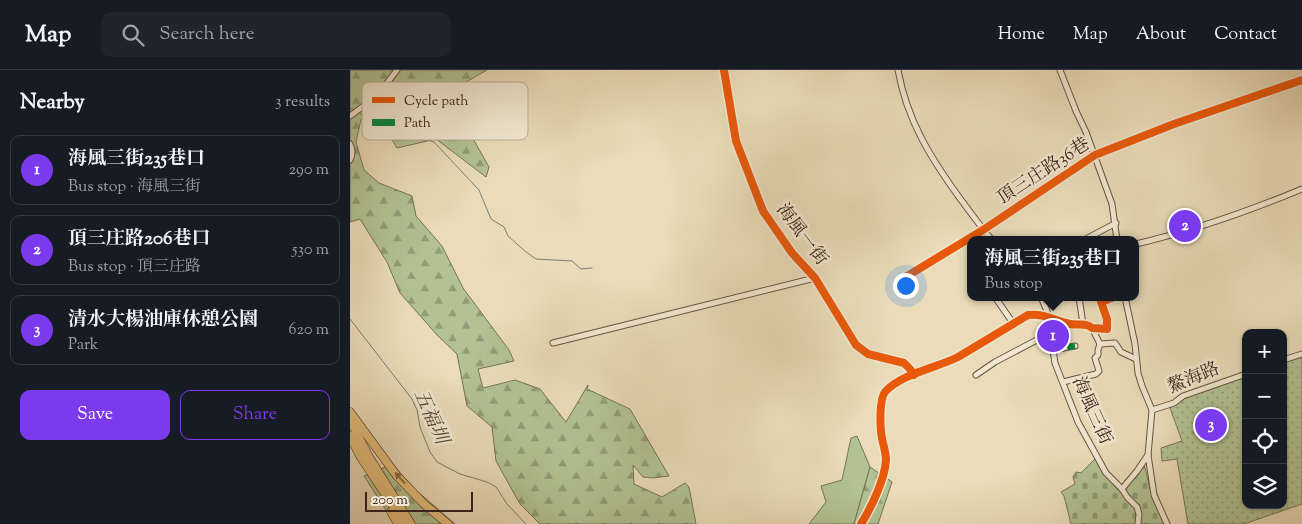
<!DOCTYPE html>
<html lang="en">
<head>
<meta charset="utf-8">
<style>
  body { margin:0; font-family:"Sorts Mill Goudy","Noto Serif TC",serif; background:#20242c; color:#f1f3f6 }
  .controls { position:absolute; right:15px; bottom:15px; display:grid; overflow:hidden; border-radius:10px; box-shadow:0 1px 4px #0004 }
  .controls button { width:45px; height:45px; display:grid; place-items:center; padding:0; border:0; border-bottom:1px solid #363941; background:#171b24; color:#f1f3f6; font:25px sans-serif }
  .scale { position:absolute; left:15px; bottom:12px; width:108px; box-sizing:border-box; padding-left:5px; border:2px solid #3e2418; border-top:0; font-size:14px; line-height:18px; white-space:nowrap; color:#3e2418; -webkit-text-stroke:4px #f1e8d2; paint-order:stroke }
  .you { position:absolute; left:555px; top:215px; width:18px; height:18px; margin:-12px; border:4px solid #fff; border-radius:50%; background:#1a73e8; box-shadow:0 0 0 8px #1a73e833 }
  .badge { display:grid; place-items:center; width:32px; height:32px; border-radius:50%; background:#7c3aed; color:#fff; font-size:16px; font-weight:700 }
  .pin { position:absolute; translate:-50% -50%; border:2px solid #fff; box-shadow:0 1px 5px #0006 }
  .popup { position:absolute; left:617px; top:166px; width:172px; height:65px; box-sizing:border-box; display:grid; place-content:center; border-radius:10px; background:#171b24; filter:drop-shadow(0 1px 4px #0005); font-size:16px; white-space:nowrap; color:#9ea1a6 }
  .popup b { font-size:19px; color:#f1f3f6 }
  .popup::after { content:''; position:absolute; left:50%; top:100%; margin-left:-10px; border:10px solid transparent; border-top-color:#171b24 }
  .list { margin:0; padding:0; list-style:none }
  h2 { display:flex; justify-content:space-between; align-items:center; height:65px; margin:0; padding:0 20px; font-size:21px }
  h2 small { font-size:16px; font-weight:400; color:#9ea1a6 }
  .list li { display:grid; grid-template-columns:32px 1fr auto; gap:15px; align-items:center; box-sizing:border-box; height:70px; margin:0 10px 10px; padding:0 10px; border:1px solid #363941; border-radius:10px }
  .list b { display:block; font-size:19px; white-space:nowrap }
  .list p { margin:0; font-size:16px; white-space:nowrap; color:#9ea1a6 }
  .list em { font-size:16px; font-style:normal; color:#9ea1a6 }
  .actions { display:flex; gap:10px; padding:15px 20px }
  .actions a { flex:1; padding:11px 0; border:1px solid #7c3aed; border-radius:10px; text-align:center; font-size:18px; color:#7c3aed }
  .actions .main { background:#7c3aed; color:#fff }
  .icon { flex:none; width:28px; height:28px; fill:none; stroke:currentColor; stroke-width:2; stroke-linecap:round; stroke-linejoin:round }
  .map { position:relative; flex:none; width:952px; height:454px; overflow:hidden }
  header { display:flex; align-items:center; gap:30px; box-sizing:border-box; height:70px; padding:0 25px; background:#171b24; border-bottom:1px solid #363941 }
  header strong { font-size:24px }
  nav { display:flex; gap:28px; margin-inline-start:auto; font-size:18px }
  .search { width:350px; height:45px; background:#20242c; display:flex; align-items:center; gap:12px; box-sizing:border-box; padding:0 18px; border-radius:10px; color:#9ea1a6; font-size:19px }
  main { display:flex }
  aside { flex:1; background:#171b24 }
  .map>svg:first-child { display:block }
  .grass { fill:#b2c293; stroke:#787356 }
  .forest { fill:url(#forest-firs); stroke:#787356 }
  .cemetery { fill:url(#cemetery-stones); stroke:#787356 }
  .park { fill:url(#park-dots); stroke:#787356 }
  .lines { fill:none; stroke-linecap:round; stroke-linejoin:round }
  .stream { stroke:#747f73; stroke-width:1 }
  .minor-casing { stroke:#695240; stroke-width:7 }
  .highway-casing { stroke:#3e2418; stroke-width:9 }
  .minor { stroke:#f1e8d2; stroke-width:5 }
  .highway { stroke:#e5be7c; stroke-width:8 }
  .quiet { stroke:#00873e; stroke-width:6; stroke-dasharray:12 6; stroke-linecap:butt }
  .cycleway-casing { stroke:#f1e8d2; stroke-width:11 }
  .cycleway { stroke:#e8590c; stroke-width:8 }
  .oneway { fill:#896945 }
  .labels { text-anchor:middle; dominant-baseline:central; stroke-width:5; stroke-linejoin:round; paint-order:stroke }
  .street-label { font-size:18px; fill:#3e2418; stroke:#f1e8d2 }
  .water-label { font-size:19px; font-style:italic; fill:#544a3e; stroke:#f1e8d2 }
  .key { fill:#f1e8d2; stroke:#bbad9a; stroke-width:1 }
  .key-label { font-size:14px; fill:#3e2418 }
</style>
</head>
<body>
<header>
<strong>Map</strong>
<div class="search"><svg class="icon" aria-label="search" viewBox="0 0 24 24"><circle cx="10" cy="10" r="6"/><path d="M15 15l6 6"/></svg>Search here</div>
<nav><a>Home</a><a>Map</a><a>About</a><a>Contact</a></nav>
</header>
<main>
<aside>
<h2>Nearby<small>3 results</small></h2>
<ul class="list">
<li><span class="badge">1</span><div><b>海風三街235巷口</b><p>Bus stop · 海風三街</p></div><em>290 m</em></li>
<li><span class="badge">2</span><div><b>頂三庄路206巷口</b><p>Bus stop · 頂三庄路</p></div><em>530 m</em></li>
<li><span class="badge">3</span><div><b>清水大楊油庫休憩公園</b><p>Park</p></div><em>620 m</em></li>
</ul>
<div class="actions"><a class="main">Save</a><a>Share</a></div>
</aside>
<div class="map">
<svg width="952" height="454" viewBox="0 0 952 454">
  <defs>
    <pattern id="forest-firs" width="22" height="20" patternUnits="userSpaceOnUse" patternTransform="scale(1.25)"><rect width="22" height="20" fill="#b2c293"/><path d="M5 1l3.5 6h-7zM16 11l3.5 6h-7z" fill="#929d77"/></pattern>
    <pattern id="cemetery-stones" width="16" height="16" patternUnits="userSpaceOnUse" patternTransform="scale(1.25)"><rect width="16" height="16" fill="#b2c293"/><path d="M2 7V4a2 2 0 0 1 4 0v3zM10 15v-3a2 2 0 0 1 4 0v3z" fill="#929d77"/></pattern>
    <pattern id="park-dots" width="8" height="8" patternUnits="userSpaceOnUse" patternTransform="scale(1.25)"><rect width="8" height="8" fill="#b2c293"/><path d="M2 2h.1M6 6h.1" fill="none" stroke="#929d77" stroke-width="1.8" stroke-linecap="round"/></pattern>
  </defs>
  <rect width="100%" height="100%" fill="#eadcb9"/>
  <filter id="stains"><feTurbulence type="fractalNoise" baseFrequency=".004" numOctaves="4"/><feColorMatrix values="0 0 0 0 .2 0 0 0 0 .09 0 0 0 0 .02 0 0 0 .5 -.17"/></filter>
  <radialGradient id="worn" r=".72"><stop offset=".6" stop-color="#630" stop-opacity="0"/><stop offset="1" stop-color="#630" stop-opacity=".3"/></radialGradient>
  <!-- grass -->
  <path class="grass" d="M507 366 520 397 504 454H459L476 432 471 416 492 410 501 368Z"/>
  <!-- forest -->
  <g class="forest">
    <path d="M0 0H137L97 23 139 97 136 107 86 69 47 78 25 42 11 49 6 72 14 100 29 113 62 126 66 146 92 176 113 218 159 280 164 291 128 299 133 318 165 310 190 319 216 352 238 315 237 319 280 339 319 406 303 408 293 407 283 395 284 414 312 427 335 413 339 417 346 454H190L170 434 146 391 142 357 117 336 107 284 88 266 50 223 37 192 10 149 0 152Z"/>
    <path d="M42 394 67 421 105 454H45L14 406Z"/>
    <path d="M520 397 542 412 528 454H504Z"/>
  </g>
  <!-- cemetery -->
  <path class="cemetery" d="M745 389 752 401 768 420 773 416 793 390 802 426 818 454H721L714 426 711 422 725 414 723 407 726 402 731 403Z"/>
  <!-- park -->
  <path class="park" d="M952 285V434L894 454H838L827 389 812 391 811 378 832 371 820 338 833 329 896 305V435H933V292Z"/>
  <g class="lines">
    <!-- stream -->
    <g class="stream">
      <path d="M0 38 6 40"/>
      <path d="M9 42 21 56 54 68 74 69 84 72 129 120 141 149 154 157 158 166 176 182 186 189 222 191 231 199 242 198"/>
      <path d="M0 249 62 329 67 340 70 357 80 382 87 392 110 404 137 412 146 417 157 434 176 454"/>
    </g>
    <defs>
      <g id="minor">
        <path d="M374 0 386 71 413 141 442 183 465 208 506 275 518 284 554 293 560 299 564 305"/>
        <path d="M548 0C557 50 580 87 609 127 620 142 630 156 642 170"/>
        <path d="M710 0 726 41 736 62 762 134 767 170"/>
        <path d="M0 46 27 26 47 0"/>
        <path d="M0 74C3 80 3 84 0 90"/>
        <path d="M734 170 766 153"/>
        <path d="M786 174C842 161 899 141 952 119"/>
        <path d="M549 211 633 160 745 85 824 54 952 10"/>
        <path d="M691 227 697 241 705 293 728 352 756 403 772 419 777 427 787 437 789 444 788 454"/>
        <path d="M729 227 733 254"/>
        <path d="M647 230 663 253"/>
        <path d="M742 258 750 274 765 273 771 282 786 289"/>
        <path d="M203 273 465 208"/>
        <path d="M701 274 708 279 725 276"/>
        <path d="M933 290 952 284"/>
        <path d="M626 305 645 292 700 263"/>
        <path d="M713 312 746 304 749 301 745 288 748 285V280L750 274"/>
        <path d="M802 340 824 333 833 326 896 304"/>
        <path d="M798 385 804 425 817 454"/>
        <path d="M772 419 787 401 798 385 802 340 792 316 788 303 785 274 775 227"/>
        <path d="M511 454C521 438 535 409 536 390 536 382 533 375 532 368 530 358 529 329 535 322 551 304 586 298 608 287L678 245C694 243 705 251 720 254 728 256 736 252 742 258L757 259V249L751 232 764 227"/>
      </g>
      <g id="highway">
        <path d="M0 342 47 406 74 434 98 454"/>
        <path d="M0 350 19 387 61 454"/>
        <path d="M0 366 10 386 55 454"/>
        <path d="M41 442 48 454"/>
      </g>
    </defs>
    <!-- minor casing -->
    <use href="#minor" class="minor-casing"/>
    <!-- highway casing -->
    <use href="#highway" class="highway-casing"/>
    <!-- minor -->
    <use href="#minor" class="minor"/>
    <!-- highway -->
    <use href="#highway" class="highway"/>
    <!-- quiet -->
    <path class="quiet" d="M701 274 708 279 725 276"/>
    <defs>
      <g id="cycleway">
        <path d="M374 0 386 71 413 141 442 183 465 208 506 275 518 284 554 293 560 299 564 305"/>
        <path d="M549 211 633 160 745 85 824 54 952 10"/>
        <path d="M511 454C521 438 535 409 536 390 536 382 533 375 532 368 530 358 529 329 535 322 551 304 586 298 608 287L678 245C694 243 705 251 720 254 728 256 736 252 742 258L757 259V249L751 232 764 227"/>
      </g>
    </defs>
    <!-- cycleway casing -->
    <use href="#cycleway" class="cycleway-casing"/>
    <!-- cycleway -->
    <use href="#cycleway" class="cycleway"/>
  </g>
  <!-- one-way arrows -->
  <defs><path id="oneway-solid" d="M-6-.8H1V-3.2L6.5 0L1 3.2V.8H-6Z" transform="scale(1.25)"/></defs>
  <use class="oneway" href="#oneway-solid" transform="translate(50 408) rotate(-133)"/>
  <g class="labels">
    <!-- street labels -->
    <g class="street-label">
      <text transform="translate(694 102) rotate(-33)">頂三庄路36巷</text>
      <text transform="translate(451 165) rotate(53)">海風一街</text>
      <text transform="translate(844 309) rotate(-22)">鰲海路</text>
      <text transform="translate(741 341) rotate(66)">海風三街</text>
    </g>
    <!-- water labels -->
    <g class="water-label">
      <text transform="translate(80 347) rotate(66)">五福圳</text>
    </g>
  </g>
  <!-- legend -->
  <rect x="12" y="12" width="166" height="58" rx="8" class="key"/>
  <rect x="22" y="27" width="23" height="6" fill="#e8590c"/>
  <rect x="22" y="49" width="23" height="7" fill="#00873e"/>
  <g class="key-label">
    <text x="54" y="35">Cycle path</text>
    <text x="54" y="57">Path</text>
  </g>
  <rect width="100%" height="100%" filter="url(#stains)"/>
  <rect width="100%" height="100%" fill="url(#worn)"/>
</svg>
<div class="controls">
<button>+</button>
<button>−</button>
<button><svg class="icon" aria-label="locate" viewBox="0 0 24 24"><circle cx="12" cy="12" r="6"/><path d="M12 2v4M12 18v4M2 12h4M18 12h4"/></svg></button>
<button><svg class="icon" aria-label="layers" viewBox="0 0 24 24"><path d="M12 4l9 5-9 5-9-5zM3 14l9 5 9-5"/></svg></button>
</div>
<div class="scale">200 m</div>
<div class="you"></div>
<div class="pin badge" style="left:703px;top:266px">1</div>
<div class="popup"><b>海風三街235巷口</b>Bus stop</div>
<div class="pin badge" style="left:835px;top:156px">2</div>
<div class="pin badge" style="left:861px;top:355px">3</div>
</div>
</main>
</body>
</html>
